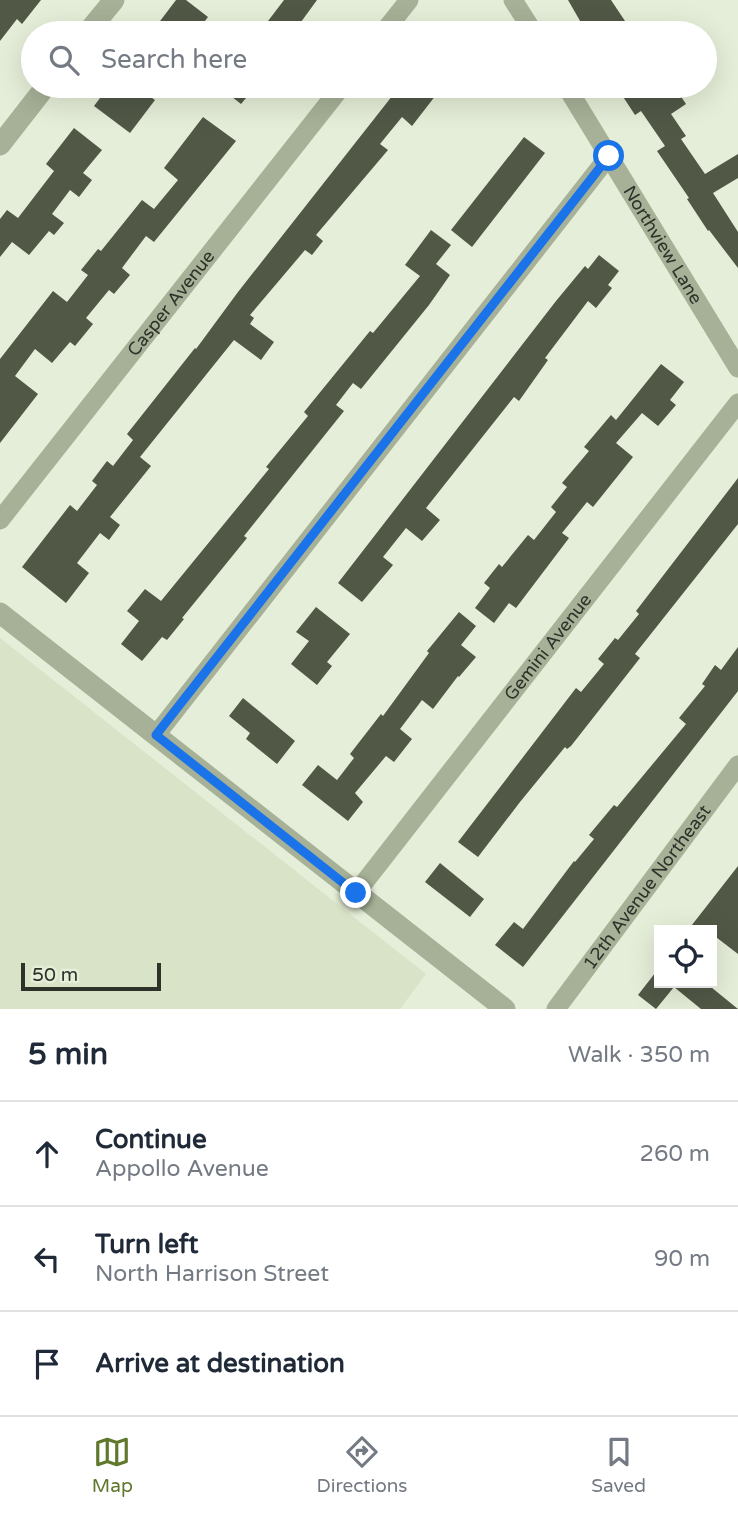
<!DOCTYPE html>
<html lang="en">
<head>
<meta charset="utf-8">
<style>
  body { margin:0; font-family:"Varela Round",sans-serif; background:#f6f6f7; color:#1f2937 }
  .controls { position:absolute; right:21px; bottom:21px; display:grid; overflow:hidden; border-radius:0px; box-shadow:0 7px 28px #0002 }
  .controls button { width:63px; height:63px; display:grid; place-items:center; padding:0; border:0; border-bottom:2px solid #e0e1e3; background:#fff; color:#1f2937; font:35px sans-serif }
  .scale { position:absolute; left:21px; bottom:18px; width:140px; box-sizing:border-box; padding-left:7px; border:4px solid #2f322a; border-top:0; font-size:19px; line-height:24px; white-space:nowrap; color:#2f322a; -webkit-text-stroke:5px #e5eed8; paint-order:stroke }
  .stop { position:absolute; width:21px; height:21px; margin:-16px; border:5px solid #1a73e8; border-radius:50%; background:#fff }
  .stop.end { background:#1a73e8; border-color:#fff; box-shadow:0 2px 7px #0008 }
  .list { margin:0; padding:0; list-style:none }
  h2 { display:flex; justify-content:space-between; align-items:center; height:91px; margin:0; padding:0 28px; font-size:30px }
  h2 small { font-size:23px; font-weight:400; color:#747a83 }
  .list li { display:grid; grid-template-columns:46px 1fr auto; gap:21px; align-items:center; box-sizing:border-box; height:105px; padding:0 28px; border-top:2px solid #e0e1e3 }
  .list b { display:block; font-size:26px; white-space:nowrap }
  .list p { margin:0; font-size:23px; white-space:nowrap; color:#747a83 }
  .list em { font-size:23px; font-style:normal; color:#747a83 }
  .icon { flex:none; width:38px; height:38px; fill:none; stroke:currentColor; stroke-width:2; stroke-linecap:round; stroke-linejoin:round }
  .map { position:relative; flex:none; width:738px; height:1009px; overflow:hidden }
  .search { position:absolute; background:#fff; box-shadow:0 7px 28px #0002; left:21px; right:21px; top:21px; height:77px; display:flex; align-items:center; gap:18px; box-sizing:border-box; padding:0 24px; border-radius:38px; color:#747a83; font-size:26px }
  .sheet { height:406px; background:#fff }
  nav { display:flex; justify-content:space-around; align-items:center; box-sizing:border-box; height:98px; border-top:2px solid #e0e1e3; background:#fff; font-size:19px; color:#747a83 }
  nav a { display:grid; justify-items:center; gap:4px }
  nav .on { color:#5f782b }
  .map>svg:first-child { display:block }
  .built { fill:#d8e3c7 }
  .building { fill:#515846 }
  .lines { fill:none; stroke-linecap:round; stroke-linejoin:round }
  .minor { stroke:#a6b197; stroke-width:19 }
  .tertiary { stroke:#a6b197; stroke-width:21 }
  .route { stroke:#1a73e8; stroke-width:9 }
  .labels { text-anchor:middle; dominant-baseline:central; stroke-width:7; stroke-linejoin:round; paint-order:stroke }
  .street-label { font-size:18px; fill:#2f322a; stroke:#e5eed8 }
</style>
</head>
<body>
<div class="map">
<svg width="738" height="1009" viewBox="0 0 738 1009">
  <rect width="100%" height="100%" fill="#e5eed8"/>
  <!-- built -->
  <path class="built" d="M0 638 426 974 400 1009H0Z"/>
  <!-- building -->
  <g class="building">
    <path d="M0 0H41L22 24 17 19 0 41Z"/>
    <path d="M176 0H186L208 17 196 33H151Z"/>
    <path d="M284 0H317L293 33H276L265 25Z"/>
    <path d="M568 0H611L633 33H587Z"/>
    <path d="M109 86H135L155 100 130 133 94 106Z"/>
    <path d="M218 86H256L241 104Z"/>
    <path d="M400 86H443L412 126 402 117 380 144 388 150 316 235 323 241 312 255 305 250 250 315 254 318 250 324 274 342 261 360 234 340 140 457 151 466 110 517 120 525 109 540 100 533 77 563 89 573 66 603 22 567 70 505 77 511 97 485 92 481 107 461 113 466 133 440 127 434 195 348 196 349 238 292Z"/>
    <path d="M616 86H674L686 104 671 114 686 136 681 139 705 174 738 154V178L713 193 738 232V268L709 230 708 231 687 199 689 198 657 151 665 146 641 111 635 115Z"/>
    <path d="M203 117 236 141 154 242 146 236 122 268 130 275 114 294 109 290 86 318 93 324 75 346 70 342 52 363 35 349 15 376 38 394 0 443V359L53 291 67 302 88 275 81 270 98 249 101 251 142 200 154 209 178 180 164 168Z"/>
    <path d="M74 128 102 150 83 173 92 180 79 197 70 190 52 214 64 223 54 235 49 231 29 255 12 242 0 257V219L7 210 18 218 54 171 46 164Z"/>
    <path d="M524 137 545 153 472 247 451 230Z"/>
    <path d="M431 230 451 245 436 264 450 275 429 305 361 389 353 383 336 405 344 411 244 536 247 538 182 618 184 619 167 640 162 637 142 661 121 644 139 621 127 611 145 589 161 601 269 469 266 467 308 416 304 412 370 331 373 333 420 276 405 265Z"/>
    <path d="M599 255 619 271 608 285 612 288 596 308 588 301 545 358 548 360 519 401 514 397 426 508 440 520 422 541 406 528 383 557 393 565 362 602 338 583 556 301 585 266 588 269Z"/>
    <path d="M661 364 684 382 670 400 676 405 658 426 642 413 616 443 633 457 593 507 587 502 562 533 569 538 516 608 509 603 494 623 475 608 490 588 484 583 499 564 502 567 528 535 534 540 556 512 551 507 567 487 562 483 589 451 584 447 611 415 616 420Z"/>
    <path d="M738 478V524L635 654 640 658 571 746 567 749 565 747 520 802 478 857 458 842 576 688 581 692 604 664 598 659 615 638 618 640 639 614 636 611Z"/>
    <path d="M316 607 350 634 327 662 332 666 317 685 291 664 309 641 296 632Z"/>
    <path d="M459 612 476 626 461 645 476 657 459 677 458 676 433 709 422 700 400 729 412 739 394 762 386 756 355 793 363 802 348 821 302 785 318 765 337 780 354 758 350 754 381 714 383 716 429 653 427 651Z"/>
    <path d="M738 647V691L523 967 495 945 514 922 523 929 574 861 575 862 594 839 589 835 614 805 617 807 686 724 679 718 705 686 702 684 715 665 721 670Z"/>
    <path d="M243 698 295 741 277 764 246 739 250 733 229 716Z"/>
    <path d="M440 863 484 899 470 917 425 882Z"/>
    <path d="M738 866V954L712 934V930H688Z"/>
    <path d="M659 968V983H706L738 1009H701L674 987 656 1009 638 995Z"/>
  </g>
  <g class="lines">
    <!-- minor -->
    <g class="minor">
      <path d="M513 0 534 33"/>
      <path d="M383 33 409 0"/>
      <path id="s1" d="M566 86 738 368"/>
      <path id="s2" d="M0 520 342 86"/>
      <path d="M156 735 609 156"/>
      <path id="s3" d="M356 893 738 403"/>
      <path id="s4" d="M556 1009 738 765"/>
    </g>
    <!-- tertiary -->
    <g class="tertiary">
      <path d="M87 33 114 0"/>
      <path d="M0 145 46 86"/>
      <path d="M0 613 505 1009"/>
    </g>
  </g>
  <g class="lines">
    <!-- route -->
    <path class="route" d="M356 893 156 735 609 156"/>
  </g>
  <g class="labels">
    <!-- street labels -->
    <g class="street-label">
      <text stroke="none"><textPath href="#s1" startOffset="186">Northview Lane</textPath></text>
      <text stroke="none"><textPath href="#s2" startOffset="276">Casper Avenue</textPath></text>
      <text stroke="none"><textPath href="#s3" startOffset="312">Gemini Avenue</textPath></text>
      <text stroke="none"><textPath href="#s4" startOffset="152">12th Avenue Northeast</textPath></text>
    </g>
  </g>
</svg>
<div class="controls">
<button><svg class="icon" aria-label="locate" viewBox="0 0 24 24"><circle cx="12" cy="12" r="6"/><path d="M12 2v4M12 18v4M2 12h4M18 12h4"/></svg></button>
</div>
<div class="scale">50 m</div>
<div class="stop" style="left:609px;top:156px"></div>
<div class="stop end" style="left:356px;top:893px"></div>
<div class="search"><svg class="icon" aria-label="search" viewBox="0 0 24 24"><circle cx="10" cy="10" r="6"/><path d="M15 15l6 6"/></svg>Search here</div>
</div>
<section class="sheet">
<h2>5 min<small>Walk · 350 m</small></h2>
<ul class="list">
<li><svg class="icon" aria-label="ahead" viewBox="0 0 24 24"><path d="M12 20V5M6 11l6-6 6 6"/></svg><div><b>Continue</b><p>Appollo Avenue</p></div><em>260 m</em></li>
<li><svg class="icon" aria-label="left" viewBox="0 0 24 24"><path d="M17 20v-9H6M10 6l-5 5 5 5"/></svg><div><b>Turn left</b><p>North Harrison Street</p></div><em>90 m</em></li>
<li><svg class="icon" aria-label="arrive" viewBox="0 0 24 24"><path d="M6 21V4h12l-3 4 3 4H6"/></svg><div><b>Arrive at destination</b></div></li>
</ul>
</section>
<nav>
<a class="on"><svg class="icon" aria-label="map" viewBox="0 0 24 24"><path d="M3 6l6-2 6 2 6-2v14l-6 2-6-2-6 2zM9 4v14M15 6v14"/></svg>Map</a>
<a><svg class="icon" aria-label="directions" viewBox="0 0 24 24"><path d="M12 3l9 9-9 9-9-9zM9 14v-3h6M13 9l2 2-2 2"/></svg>Directions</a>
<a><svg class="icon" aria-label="saved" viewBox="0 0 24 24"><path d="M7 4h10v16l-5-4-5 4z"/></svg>Saved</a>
</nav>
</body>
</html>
